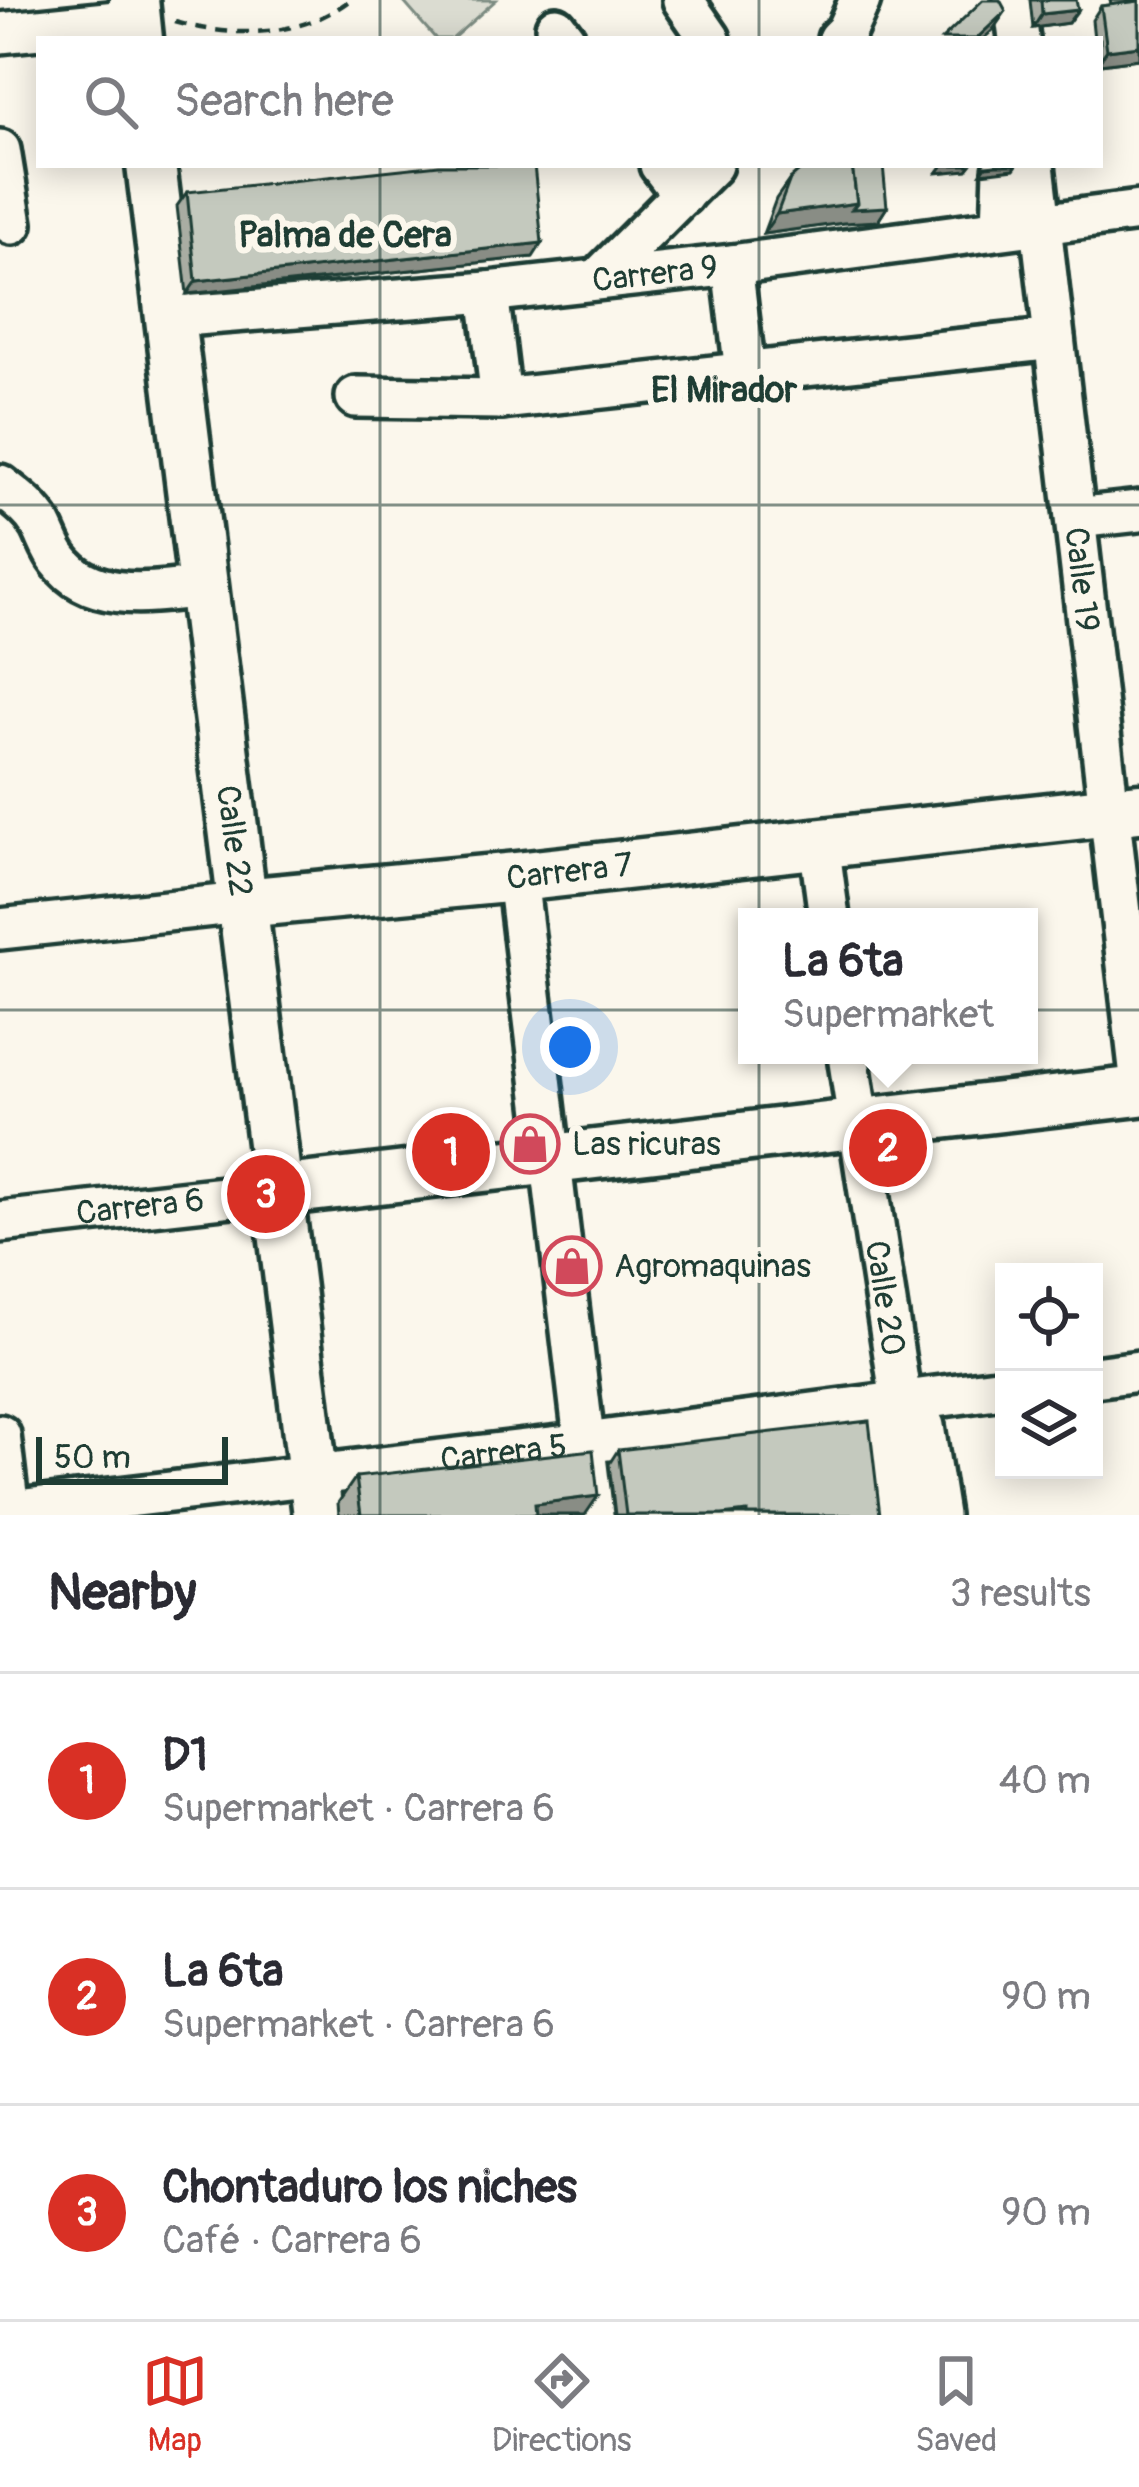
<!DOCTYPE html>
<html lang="en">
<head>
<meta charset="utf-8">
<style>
  body { margin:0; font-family:Pangolin,sans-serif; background:#f7f7f7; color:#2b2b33 }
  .controls { position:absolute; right:36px; bottom:36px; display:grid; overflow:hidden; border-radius:0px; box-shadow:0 6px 30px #0003 }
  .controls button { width:108px; height:108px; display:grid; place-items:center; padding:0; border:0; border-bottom:3px solid #e1e1e2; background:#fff; color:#2b2b33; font:60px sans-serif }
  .scale { position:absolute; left:36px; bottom:30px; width:192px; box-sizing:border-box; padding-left:12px; border:6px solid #1f3d34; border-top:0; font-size:33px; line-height:42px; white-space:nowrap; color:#1f3d34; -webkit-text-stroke:9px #fbf7ec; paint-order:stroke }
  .you { position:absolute; left:570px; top:1047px; width:42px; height:42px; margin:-30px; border:9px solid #fff; border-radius:50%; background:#1a73e8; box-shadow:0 0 0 18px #1a73e833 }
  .badge { display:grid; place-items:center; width:78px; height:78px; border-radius:50%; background:#d93025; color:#fff; font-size:39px; font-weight:700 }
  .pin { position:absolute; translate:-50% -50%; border:6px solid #fff; box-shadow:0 3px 12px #0006 }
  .popup { position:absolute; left:738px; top:908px; width:300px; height:156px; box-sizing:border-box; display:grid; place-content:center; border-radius:0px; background:#fff; filter:drop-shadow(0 3px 9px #0005); font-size:39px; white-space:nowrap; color:#7c7c81 }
  .popup b { font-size:45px; color:#2b2b33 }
  .popup::after { content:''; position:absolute; left:50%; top:100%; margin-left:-24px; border:24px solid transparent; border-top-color:#fff }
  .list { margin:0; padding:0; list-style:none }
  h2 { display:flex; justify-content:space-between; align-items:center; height:156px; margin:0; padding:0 48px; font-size:51px }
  h2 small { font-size:39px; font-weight:400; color:#7c7c81 }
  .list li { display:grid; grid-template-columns:78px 1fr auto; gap:36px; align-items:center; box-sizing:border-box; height:216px; padding:0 48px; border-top:3px solid #e1e1e2 }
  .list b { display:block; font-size:45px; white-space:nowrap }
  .list p { margin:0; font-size:39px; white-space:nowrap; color:#7c7c81 }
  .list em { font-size:39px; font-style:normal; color:#7c7c81 }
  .icon { flex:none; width:66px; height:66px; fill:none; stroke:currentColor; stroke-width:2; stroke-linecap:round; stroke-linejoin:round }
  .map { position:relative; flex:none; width:1139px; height:1515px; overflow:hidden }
  .search { position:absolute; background:#fff; box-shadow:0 6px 30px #0003; left:36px; right:36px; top:36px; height:132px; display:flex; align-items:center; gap:30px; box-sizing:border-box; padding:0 42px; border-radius:0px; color:#7c7c81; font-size:45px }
  .sheet { height:804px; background:#fff }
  nav { display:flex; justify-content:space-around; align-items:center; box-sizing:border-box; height:168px; border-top:3px solid #e1e1e2; background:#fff; font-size:33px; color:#7c7c81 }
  nav a { display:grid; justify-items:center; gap:6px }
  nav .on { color:#d93025 }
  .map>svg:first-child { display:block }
  .green { fill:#dbdcd1; stroke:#7d8c82; stroke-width:3 }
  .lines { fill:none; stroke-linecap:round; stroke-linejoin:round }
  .minor-casing { stroke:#1f3d34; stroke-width:48 }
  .major-casing { stroke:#1f3d34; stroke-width:57 }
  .path { stroke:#1f3d34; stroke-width:4.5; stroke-dasharray:12 9; stroke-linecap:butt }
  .minor { stroke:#fbf7ec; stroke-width:39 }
  .major { stroke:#fbf7ec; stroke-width:48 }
  .wall { fill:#a9ada3; stroke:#1f3d34; stroke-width:3 }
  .shaded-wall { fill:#898d85; stroke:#1f3d34; stroke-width:3 }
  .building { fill:#c4c9be; stroke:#1f3d34; stroke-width:3 }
  .grid { fill:none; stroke:#1f3d34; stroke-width:3; stroke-opacity:0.55 }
  .labels { text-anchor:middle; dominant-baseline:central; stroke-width:12; stroke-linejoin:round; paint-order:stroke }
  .street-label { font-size:33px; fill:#1f3d34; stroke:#fbf7ec }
  .poi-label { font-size:33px; fill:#1f3d34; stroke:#fbf7ec; text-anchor:start }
  .neighbourhood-label { font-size:36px; font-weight:bold; fill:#1f3d34; stroke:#fbf7ec }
</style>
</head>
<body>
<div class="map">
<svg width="1139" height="1515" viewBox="0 0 1139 1515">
  <rect width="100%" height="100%" fill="#fbf7ec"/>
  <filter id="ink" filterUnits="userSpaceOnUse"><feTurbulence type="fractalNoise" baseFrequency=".00833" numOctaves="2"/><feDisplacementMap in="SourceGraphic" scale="24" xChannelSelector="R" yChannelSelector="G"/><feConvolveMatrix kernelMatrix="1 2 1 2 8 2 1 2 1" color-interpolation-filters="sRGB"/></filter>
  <g filter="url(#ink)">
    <!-- green -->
    <path class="green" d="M402 0H496L452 39H436Z"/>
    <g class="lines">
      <defs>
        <g id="minor">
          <path d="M683 0 710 39"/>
          <path d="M1014 0 1019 39"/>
          <path d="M556 27 565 39"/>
          <path d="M0 33 136 19"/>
          <path d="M838 39 846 31 860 0"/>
          <path d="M0 150 12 224"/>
          <path d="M660 165 683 195"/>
          <path id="s1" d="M1034 165 1139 1068"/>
          <path d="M1002 227 1004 170"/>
          <path d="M732 265 745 372"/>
          <path d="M598 279 712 165"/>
          <path d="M488 292 501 399"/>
          <path id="s2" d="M171 317 488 292 732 265 1139 211"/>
          <path d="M356 397 501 399 1054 339"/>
          <path d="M0 485C15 497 31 508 41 525 47 536 51 550 59 560 92 605 156 592 203 587"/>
          <path d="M1076 518 1139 511"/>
          <path d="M819 843 829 917"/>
          <path d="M517 877 593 1515"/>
          <path d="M0 929 241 903"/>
          <path id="s3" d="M848 1055 901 1401 924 1426 938 1515"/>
          <path id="s4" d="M0 1222 276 1191"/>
          <path d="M1094 1377 1139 1371"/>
          <path d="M0 1435 9 1511"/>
          <path id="s5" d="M0 1512 585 1443 1004 1388"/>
          <path d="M900 1515 887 1430 901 1401"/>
        </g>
        <g id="major">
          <path d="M134 0 138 39"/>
          <path id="s6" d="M151 165 318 1515"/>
          <path id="s7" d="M241 903 517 877 1139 808"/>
          <path d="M276 1191 1139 1091"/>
        </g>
      </defs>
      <!-- minor casing -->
      <use href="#minor" class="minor-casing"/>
      <!-- major casing -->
      <use href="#major" class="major-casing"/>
      <!-- path -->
      <path class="path" d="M175 22C232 38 301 38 350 0"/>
      <!-- minor -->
      <use href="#minor" class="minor"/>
      <!-- major -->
      <use href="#major" class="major"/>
    </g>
    <!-- wall -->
    <g class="wall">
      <path d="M1030 0H1076L1068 23 1033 28Z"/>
      <path d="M1110 0H1139V59L1100 64V39H1094L1092 20 1101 6 1111 5Z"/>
      <path d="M790 179 887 207 878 221 843 223 763 234 776 199Z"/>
      <path d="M187 192 533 257 187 294 177 206Z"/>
      <path d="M618 1450 880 1515H615L609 1464Z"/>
      <path d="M356 1477 585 1515H339L338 1503Z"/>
    </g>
    <!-- shaded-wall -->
    <g class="shaded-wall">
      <path d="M1078 10 1068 23 1033 28 1042 14Z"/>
      <path d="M1006 11 992 31 983 39H976Z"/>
      <path d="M1139 46V59L1100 64V60L1107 50Z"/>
      <path d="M943 165H971L967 170 937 173Z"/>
      <path d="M996 165H1017L1014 169 981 173 986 166Z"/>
      <path d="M857 203 887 207 878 221 843 223 763 234 777 214Z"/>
      <path d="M542 243 533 257 187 294 196 281Z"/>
      <path d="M598 1496 585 1515H527L535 1504Z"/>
    </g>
    <!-- building -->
    <g class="building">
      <path d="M983 0H1000L1006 11 976 39H942Z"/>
      <path d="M1041 0H1076L1078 10 1042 14Z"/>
      <path d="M1139 1V46L1107 50 1101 6Z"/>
      <path d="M439 165H534L542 243 196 281 187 192Z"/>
      <path d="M806 165H852L857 203 777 214 790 179Z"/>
      <path d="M852 165H883L887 207 852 209 857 203Z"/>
      <path d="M869 1421 880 1515H747V1512L722 1515H626L618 1450Z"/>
      <path d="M593 1450 598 1496 535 1504 536 1515H361L356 1477Z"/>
    </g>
  </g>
  <!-- grid -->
  <path class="grid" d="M380 0V39M759 0V39M380 165V1515M759 165V1515M0 505H1139M0 1010H1139"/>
  <!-- icons -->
  <defs>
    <symbol id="shop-ring" viewBox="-11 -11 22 22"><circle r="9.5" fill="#fbf7ec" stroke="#d1495b" stroke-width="1.5"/><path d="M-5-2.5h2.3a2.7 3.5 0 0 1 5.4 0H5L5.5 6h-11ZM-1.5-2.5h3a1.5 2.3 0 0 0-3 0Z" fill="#d1495b"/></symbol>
  </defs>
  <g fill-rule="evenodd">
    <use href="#shop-ring" x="497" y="1111" width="66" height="66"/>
    <use href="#shop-ring" x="539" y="1233" width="66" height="66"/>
  </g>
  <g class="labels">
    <!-- street labels -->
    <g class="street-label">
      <text stroke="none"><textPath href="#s2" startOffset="486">Carrera 9</textPath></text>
      <text stroke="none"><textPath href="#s1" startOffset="417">Calle 19</textPath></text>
      <text stroke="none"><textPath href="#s6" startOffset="681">Calle 22</textPath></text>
      <text stroke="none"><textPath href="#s7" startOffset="330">Carrera 7</textPath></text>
      <text stroke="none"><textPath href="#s4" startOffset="141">Carrera 6</textPath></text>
      <text stroke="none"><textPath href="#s3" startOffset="246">Calle 20</textPath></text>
      <text stroke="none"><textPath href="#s5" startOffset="507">Carrera 5</textPath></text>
    </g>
    <!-- poi labels -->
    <g class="poi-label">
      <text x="572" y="1144">Las ricuras</text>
      <text x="614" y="1266">Agromaquinas</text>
    </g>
    <!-- neighbourhood labels -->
    <g class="neighbourhood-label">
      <text x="345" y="235">Palma de Cera</text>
      <text x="724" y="390">El Mirador</text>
    </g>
  </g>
</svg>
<div class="controls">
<button><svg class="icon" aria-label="locate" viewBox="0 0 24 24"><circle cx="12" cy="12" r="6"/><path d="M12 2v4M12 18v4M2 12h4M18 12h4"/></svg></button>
<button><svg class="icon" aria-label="layers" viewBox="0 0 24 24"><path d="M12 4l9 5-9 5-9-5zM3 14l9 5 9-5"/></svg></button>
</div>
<div class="scale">50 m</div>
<div class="you"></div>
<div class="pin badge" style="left:451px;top:1152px">1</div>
<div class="pin badge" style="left:888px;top:1148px">2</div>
<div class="popup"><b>La 6ta</b>Supermarket</div>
<div class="pin badge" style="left:266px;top:1194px">3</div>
<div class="search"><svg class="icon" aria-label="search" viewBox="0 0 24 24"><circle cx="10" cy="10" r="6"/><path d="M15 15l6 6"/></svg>Search here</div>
</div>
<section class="sheet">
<h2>Nearby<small>3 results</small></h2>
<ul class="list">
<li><span class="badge">1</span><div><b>D1</b><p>Supermarket · Carrera 6</p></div><em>40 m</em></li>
<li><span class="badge">2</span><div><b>La 6ta</b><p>Supermarket · Carrera 6</p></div><em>90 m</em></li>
<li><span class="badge">3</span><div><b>Chontaduro los niches</b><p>Café · Carrera 6</p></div><em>90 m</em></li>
</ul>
</section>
<nav>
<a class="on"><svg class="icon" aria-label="map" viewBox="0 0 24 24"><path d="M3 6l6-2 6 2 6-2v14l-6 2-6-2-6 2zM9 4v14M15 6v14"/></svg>Map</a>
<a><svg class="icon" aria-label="directions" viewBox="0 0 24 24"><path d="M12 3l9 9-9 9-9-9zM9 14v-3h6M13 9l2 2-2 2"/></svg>Directions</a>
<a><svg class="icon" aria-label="saved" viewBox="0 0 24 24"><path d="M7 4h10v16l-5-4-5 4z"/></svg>Saved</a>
</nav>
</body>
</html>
